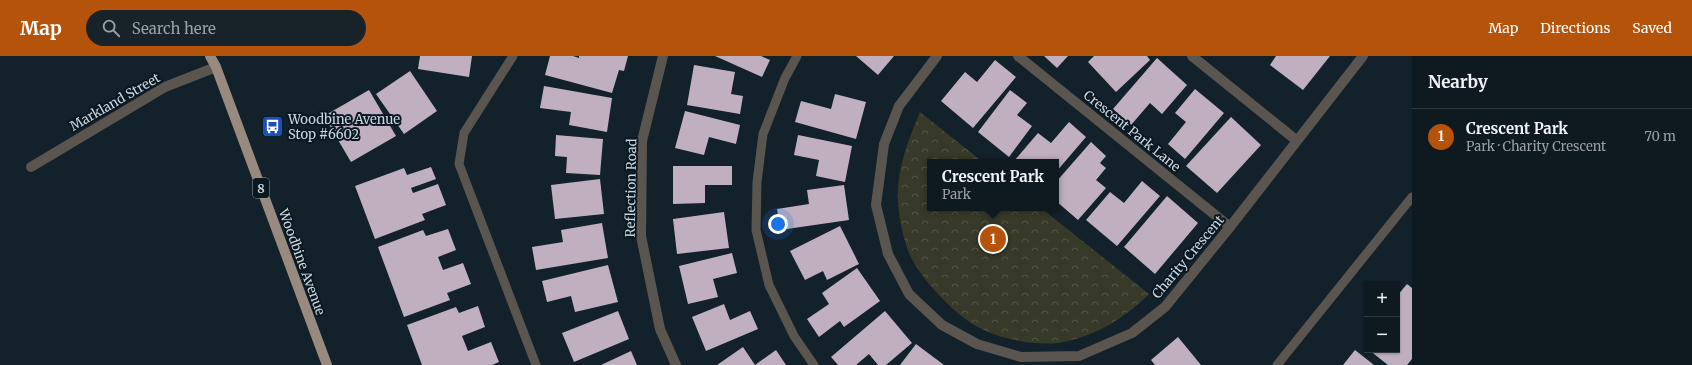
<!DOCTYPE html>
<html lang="en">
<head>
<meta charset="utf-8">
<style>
  body { margin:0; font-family:Merriweather,serif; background:#172229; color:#f1f3f6 }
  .controls { position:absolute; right:12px; bottom:12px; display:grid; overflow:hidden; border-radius:0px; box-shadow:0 1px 3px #0004 }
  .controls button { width:36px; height:36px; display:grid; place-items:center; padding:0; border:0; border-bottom:1px solid #2e383e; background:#0e1920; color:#f1f3f6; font:20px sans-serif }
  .you { position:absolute; left:778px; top:168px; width:14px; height:14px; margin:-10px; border:3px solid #fff; border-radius:50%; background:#1a73e8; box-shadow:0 0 0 6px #1a73e833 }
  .badge { display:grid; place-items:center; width:26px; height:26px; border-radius:50%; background:#b45309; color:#fff; font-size:13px; font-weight:700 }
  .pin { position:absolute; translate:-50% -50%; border:2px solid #fff; box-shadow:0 1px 4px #0006 }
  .popup { position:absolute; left:927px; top:103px; width:132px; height:52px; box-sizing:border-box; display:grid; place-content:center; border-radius:0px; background:#0e1920; filter:drop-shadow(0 1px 3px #0005); font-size:13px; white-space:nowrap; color:#9ba0a5 }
  .popup b { font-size:15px; color:#f1f3f6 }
  .popup::after { content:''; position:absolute; left:50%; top:100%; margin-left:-8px; border:8px solid transparent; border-top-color:#0e1920 }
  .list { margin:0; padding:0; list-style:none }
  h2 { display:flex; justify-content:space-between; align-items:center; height:52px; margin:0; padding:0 16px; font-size:17px }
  h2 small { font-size:13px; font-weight:400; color:#9ba0a5 }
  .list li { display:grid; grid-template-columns:26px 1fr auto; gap:12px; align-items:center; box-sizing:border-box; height:56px; padding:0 16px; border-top:1px solid #2e383e }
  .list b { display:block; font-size:15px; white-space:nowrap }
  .list p { margin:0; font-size:13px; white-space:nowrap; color:#9ba0a5 }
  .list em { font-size:13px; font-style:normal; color:#9ba0a5 }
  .icon { flex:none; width:22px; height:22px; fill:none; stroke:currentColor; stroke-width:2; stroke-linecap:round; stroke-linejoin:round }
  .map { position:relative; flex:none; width:1412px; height:309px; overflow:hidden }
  header { display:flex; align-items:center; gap:24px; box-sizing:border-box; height:56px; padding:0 20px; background:#b45309; color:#fff }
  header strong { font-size:19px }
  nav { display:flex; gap:22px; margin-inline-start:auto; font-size:14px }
  .search { width:280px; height:36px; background:#172229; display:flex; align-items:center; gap:10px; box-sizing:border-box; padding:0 14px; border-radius:22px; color:#9ba0a5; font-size:15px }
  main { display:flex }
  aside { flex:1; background:#0e1920 }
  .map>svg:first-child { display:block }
  .forest { fill:url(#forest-crowns) }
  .building { fill:#c0b0bf }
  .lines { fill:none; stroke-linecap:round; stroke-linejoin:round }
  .service { stroke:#5b554f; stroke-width:9 }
  .minor { stroke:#5b554f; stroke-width:10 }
  .tertiary { stroke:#5b554f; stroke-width:10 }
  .primary { stroke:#988a7f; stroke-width:10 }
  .labels { text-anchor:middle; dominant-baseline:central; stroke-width:4; stroke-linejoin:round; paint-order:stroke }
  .shield { fill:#0a1822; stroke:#939ea6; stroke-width:1 }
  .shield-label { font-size:12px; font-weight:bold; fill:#ced7de }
  .street-label { font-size:13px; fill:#ced7de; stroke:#0a1822 }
  .poi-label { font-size:13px; fill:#ced7de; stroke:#0a1822; text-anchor:start }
</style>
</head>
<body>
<header>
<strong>Map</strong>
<div class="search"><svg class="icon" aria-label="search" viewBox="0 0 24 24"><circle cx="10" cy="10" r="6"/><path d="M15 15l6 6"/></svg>Search here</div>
<nav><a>Map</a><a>Directions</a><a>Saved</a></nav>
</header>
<main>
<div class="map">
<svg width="1412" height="309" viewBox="0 0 1412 309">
  <defs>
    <pattern id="forest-crowns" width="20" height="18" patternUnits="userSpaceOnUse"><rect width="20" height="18" fill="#373a28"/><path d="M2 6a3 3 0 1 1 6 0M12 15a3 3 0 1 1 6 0" fill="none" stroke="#535647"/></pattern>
  </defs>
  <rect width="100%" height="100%" fill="#13212b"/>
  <!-- forest -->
  <path class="forest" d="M920 56 983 106H930V152H1041L1149 238C1125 262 1097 279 1064 286 1038 291 998 283 976 270 952 256 920 222 909 197 903 181 899 163 898 146 896 114 908 85 920 56Z"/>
  <!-- building -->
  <g class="building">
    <path d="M420 0H472L469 21 418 13Z"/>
    <path d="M550 0H573L579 2V0H628L624 15 619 14 612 37 545 19Z"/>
    <path d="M715 0H761L770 4 762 21Z"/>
    <path d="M856 0H894L878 19Z"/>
    <path d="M1044 0H1068L1057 12Z"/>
    <path d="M1094 0H1147L1150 4 1116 36 1088 6Z"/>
    <path d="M1276 0H1330L1303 34 1270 9Z"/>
    <path d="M1157 2 1187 29 1162 58 1150 47 1131 69 1113 53Z"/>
    <path d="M995 4 1016 21 973 72 941 45 965 16 977 26Z"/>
    <path d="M694 9 735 16 731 38 743 40 740 58 687 49Z"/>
    <path d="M410 15 437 55 404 78 376 38Z"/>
    <path d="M544 30 612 42 607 76 569 69 571 56 540 52Z"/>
    <path d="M1195 33 1224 57 1185 103 1168 88 1186 66 1175 57Z"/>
    <path d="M369 34 396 80 351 106 324 60Z"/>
    <path d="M1010 34 1027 47 1017 59 1032 70 1009 101 978 76Z"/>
    <path d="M835 38 866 46 856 83 795 66 801 45 831 53Z"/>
    <path d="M685 55 740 69 736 88 709 81 704 99 675 92Z"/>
    <path d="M1231 61 1261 89 1217 137 1186 110Z"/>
    <path d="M1069 66 1086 81 1056 116V106L1014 105 1038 77 1051 87Z"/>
    <path d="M556 79 603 83 600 119 566 117 567 101 555 100Z"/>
    <path d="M798 79 852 90 845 126 816 120 819 104 794 99Z"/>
    <path d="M1091 86 1106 100 1100 107 1106 112 1096 124 1106 132 1078 164 1056 145V126Z"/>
    <path d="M673 110H732V129H705V147L673 148Z"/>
    <path d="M431 111 436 123 411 132 413 137 438 128 446 149 422 158 425 164 375 183 355 130 404 112 407 119Z"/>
    <path d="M600 123 604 158 555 163 551 129Z"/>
    <path d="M1142 125 1160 140 1117 190 1086 164 1110 136 1124 147Z"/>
    <path d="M844 129 849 164 780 174 777 153 809 148 807 134Z"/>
    <path d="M1167 140 1198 167 1155 218 1124 191Z"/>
    <path d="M724 156 729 192 677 198 673 163Z"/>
    <path d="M602 167 608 202 536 214 532 191 563 186 561 174Z"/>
    <path d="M840 170 859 208 827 224 823 215 805 224 790 195Z"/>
    <path d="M448 173 456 194 438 201 443 214 463 207 471 228 447 237 450 244 404 261 378 191 423 174 426 180Z"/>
    <path d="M732 197 737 217 713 223 718 241 688 248 679 210Z"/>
    <path d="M608 209 618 246 575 256 571 240 547 246 542 225Z"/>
    <path d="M857 212 880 245 844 271 840 265 819 281 807 263 829 248 822 237Z"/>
    <path d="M1407 228 1412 232V303L1407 309H1388L1369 294H1397V249L1398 247 1397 240Z"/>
    <path d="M724 248 730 264 750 255 758 273 706 295 692 261Z"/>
    <path d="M478 250 485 271 462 280 468 295 491 286 499 306 492 309H422L407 269 456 251 459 257Z"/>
    <path d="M618 255 629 283 574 306 562 277Z"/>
    <path d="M885 255 912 287 886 309H878L869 298 856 309H838L831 301Z"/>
    <path d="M1178 281 1201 309H1155L1151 304Z"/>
    <path d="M916 288 944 309H900Z"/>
    <path d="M743 291 755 309 776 294 786 309H717Z"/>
    <path d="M1355 294 1374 309H1343Z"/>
    <path d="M631 295 637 309H601Z"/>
  </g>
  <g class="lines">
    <!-- service -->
    <g class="service">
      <path d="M513 0 464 77 459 108 536 309"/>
      <path d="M797 0 785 22 763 78 757 126 756 174 769 229 794 280 814 309"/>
      <path d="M1277 309 1412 141"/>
    </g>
    <!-- minor -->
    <g class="minor">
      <path d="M937 0 899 50 884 88 876 149 888 198 909 238 942 269 977 288 1021 301 1079 300 1132 277 1165 251 1230 171 1363 0"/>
      <path d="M1018 0 1230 171"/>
      <path d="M1192 0 1296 84"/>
      <path d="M31 111 165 31 216 11"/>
    </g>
    <!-- tertiary -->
    <path class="tertiary" d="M663 0 642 85 641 180 660 273 676 309"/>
    <!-- primary -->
    <path class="primary" d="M210 0 216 11 327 309"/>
  </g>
  <!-- icons -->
  <defs>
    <symbol id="bus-square" viewBox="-11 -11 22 22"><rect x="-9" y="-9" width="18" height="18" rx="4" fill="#1a4fb4" stroke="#0a1822"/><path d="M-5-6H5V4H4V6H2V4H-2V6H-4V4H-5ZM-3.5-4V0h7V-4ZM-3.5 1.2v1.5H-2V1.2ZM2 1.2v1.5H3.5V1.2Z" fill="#fff"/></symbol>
  </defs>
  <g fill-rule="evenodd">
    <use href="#bus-square" x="260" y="58" width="25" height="25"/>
  </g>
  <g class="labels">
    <!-- shield labels -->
    <rect class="shield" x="253" y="122" width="16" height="20" rx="3"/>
    <g class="shield-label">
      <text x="261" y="132">8</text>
    </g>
    <!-- street labels -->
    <g class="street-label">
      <text transform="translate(115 46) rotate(-30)">Markland Street</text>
      <text transform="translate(1132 75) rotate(39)">Crescent Park Lane</text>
      <text transform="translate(631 132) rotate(-89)">Reflection Road</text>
      <text transform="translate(1188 201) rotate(-50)">Charity Crescent</text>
      <text transform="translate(302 206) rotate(70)">Woodbine Avenue</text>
    </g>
    <!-- poi labels -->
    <g class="poi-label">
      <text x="288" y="63">Woodbine Avenue<tspan x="288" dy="15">Stop #6602</tspan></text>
    </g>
  </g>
</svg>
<div class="controls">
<button>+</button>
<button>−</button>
</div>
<div class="you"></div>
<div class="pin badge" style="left:993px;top:183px">1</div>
<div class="popup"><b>Crescent Park</b>Park</div>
</div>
<aside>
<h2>Nearby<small></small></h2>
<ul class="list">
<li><span class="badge">1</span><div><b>Crescent Park</b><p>Park · Charity Crescent</p></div><em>70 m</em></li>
</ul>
</aside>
</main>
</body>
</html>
